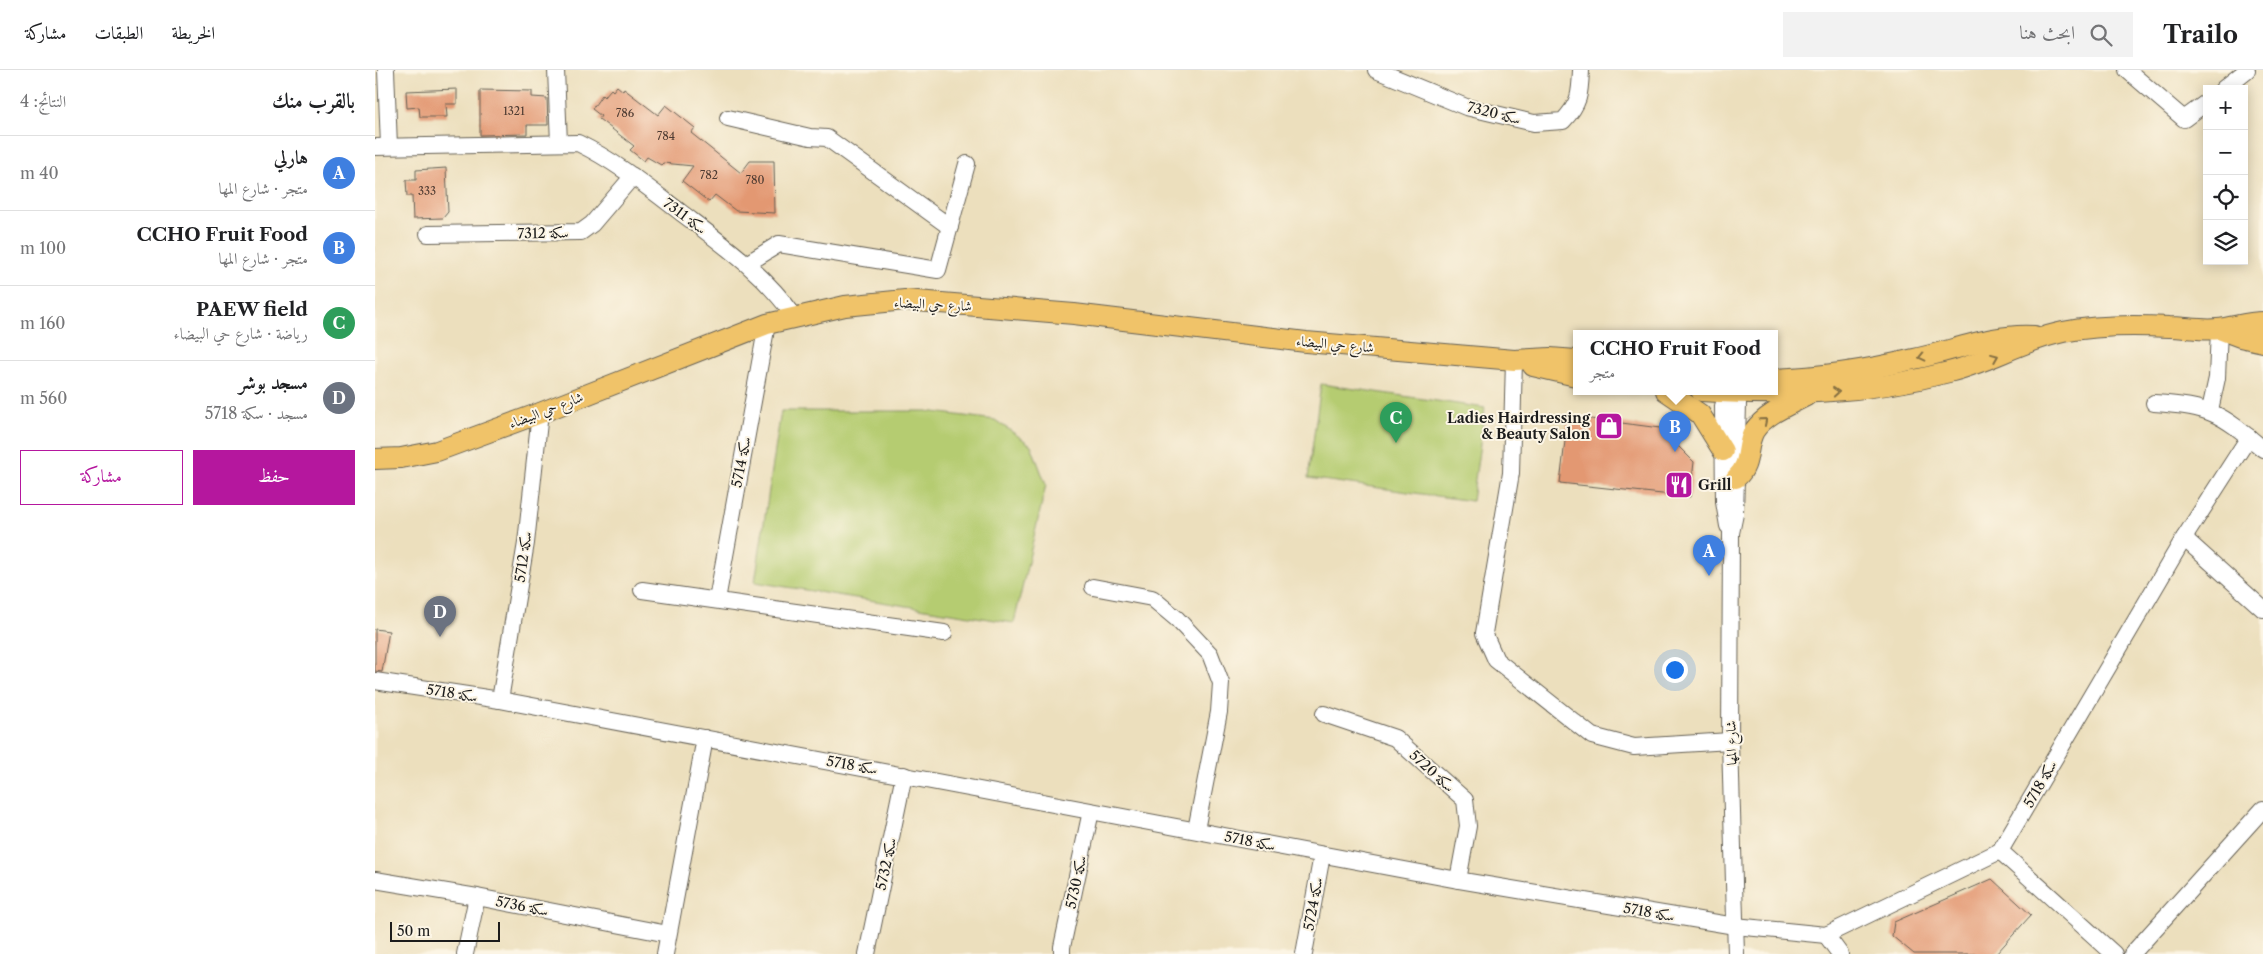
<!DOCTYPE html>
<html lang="ar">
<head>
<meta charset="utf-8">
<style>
  body { margin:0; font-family:"Libre Caslon Text",Amiri,serif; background:#f2f2f2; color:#202124; direction:rtl }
  .controls { position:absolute; right:15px; top:15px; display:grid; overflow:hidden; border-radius:0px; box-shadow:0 2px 12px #0003 }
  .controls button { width:45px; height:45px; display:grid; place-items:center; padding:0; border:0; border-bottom:1px solid #e0e0e0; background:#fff; color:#202124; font:25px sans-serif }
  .scale { position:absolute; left:15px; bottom:12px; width:110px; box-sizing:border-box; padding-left:5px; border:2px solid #1c1c1c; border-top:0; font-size:14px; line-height:18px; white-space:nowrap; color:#1c1c1c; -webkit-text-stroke:4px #fcf5e5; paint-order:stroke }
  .you { position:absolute; left:1299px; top:599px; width:18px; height:18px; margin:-12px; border:4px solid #fff; border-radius:50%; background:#1a73e8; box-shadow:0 0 0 8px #1a73e833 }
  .badge { display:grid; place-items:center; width:32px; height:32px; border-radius:50%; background:#b5179e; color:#fff; font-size:16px; font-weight:700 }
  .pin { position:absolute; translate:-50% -41px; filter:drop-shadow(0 1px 2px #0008) }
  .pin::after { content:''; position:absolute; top:26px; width:18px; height:15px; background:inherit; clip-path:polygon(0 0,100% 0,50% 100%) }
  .popup { position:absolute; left:1198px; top:260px; width:205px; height:65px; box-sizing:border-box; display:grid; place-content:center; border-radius:0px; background:#fff; filter:drop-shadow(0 1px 4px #0005); font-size:16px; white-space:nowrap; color:#757577 }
  .popup b { font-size:19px; color:#202124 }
  .popup::after { content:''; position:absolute; left:50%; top:100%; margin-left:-10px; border:10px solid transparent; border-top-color:#fff }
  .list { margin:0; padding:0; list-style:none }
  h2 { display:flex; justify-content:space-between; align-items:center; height:65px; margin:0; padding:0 20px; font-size:21px }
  h2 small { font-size:16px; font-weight:400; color:#757577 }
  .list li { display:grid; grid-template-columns:32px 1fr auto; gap:15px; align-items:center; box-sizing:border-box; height:75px; padding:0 20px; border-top:1px solid #e0e0e0 }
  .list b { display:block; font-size:19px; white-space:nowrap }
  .list p { margin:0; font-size:16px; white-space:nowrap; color:#757577 }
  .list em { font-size:16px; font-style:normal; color:#757577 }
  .actions { display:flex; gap:10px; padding:15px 20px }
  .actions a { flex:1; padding:11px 0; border:1px solid #b5179e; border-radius:0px; text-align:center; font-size:18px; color:#b5179e }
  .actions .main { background:#b5179e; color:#fff }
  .icon { flex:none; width:28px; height:28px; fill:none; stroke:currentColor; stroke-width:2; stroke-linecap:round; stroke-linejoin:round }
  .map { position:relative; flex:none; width:1888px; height:884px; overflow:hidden; direction:ltr }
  header { display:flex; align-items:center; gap:30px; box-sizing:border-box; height:70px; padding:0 25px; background:#fff; border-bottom:1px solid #e0e0e0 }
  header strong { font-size:24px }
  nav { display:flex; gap:28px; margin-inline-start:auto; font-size:18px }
  .search { width:350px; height:45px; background:#f2f2f2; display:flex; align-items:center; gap:12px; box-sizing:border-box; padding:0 18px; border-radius:0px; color:#757577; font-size:19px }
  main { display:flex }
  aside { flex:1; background:#fff }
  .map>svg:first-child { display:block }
  .green { fill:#b5cc71; stroke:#687446 }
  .building { fill:#e39872 }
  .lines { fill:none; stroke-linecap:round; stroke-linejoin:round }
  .minor-casing { stroke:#656054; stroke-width:18 }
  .major-casing { stroke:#656054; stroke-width:22 }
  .minor { stroke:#fff; stroke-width:16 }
  .major { stroke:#f0c369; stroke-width:20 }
  .oneway { stroke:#867042 }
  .labels { text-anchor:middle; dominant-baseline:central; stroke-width:4; stroke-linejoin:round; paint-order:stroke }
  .number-label { font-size:11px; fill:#4e3b32 }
  .street-label { font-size:14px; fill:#1c1c1c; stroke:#fcf5e5 }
  .poi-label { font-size:14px; font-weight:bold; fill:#1c1c1c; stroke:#fcf5e5; text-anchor:end }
</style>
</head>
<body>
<header>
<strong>Trailo</strong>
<div class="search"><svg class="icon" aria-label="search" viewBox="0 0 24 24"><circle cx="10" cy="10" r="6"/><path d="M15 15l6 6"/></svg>ابحث هنا</div>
<nav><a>الخريطة</a><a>الطبقات</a><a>مشاركة</a></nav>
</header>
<main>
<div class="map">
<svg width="1888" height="884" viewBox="0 0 1888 884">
  <rect width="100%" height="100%" fill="#fcf5e5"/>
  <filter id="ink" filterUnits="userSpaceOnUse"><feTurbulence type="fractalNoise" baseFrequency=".02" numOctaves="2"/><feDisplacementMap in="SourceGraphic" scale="10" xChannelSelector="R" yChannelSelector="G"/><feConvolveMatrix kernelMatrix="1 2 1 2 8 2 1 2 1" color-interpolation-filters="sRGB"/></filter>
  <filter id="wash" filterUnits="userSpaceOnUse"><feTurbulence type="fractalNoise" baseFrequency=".0096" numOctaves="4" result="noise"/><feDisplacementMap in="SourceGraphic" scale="20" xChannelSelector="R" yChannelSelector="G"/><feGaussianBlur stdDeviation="1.12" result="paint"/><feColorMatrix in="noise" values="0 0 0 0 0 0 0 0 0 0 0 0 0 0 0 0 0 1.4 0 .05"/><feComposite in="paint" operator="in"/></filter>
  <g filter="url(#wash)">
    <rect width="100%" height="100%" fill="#ecdfbd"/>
    <!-- green -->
    <g class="green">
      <path d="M946 314 1110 338 1097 431 933 408Z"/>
      <path d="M406 341H551L620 350 656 375 671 415 639 553 380 512Z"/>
    </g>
    <g id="blocks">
      <!-- building -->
      <g class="building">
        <path d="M242 16 248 21 249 19 283 45 291 35 320 58 316 63 366 103 375 91H399L400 143 361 141 340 125 334 132 307 111 318 96 288 93 286 95 272 87 269 91 255 80 259 76 224 49 226 46 217 39 227 25 229 27 236 19 238 21Z"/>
        <path d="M82 19V34H71L72 47H45L44 37 32 38 31 21Z"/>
        <path d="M105 20 157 21V27L172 28 173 55H152V64L105 65Z"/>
        <path d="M71 98 73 142 68 148 38 149 37 126H32L31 110H41V100Z"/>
        <path d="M1193 346 1285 358 1319 392 1315 427 1185 413Z"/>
        <path d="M0 559 14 561 7 602 0 601Z"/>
        <path d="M1617 809 1656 845 1621 884H1539L1517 866 1519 852Z"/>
      </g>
    </g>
  </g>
  <g filter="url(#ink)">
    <use href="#blocks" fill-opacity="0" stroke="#656054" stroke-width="1"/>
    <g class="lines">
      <defs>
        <g id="minor">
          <path d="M11 0 14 76"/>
          <path d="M181 0 184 73"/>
          <path d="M1001 0 1091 37 1159 53 1188 51C1205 33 1205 24 1206 0"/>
          <path d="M1752 0 1809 49 1832 32"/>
          <path d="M1848 19 1872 0"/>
          <path d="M353 48 435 67 452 68 575 157"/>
          <path d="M0 77 203 73C240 91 271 116 304 141 346 173 389 203 419 246"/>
          <path d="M53 164 206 162 217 154 258 106"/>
          <path d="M373 193 404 174 563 200 592 94"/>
          <path d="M1139 290 1136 403 1109 563 1121 590 1217 666 1259 677 1355 671"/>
          <path d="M1359 321 1363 333 1360 444 1356 463 1355 671 1361 884"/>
          <path d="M1779 333C1836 337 1844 342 1888 379"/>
          <path d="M1835 340 1842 308 1844 259"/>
          <path d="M1353 456 1349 432 1348 336 1354 321"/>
          <path d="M1809 468 1888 539"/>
          <path d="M718 517 777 528 802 549 835 584 846 613 844 642 821 760"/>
          <path d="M267 520 569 563"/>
          <path d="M342 530 392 254"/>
          <path d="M0 611 125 630 1083 810 1360 856 1451 865 1625 781 1809 468 1874 367"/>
          <path d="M125 630 151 473 165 343"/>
          <path d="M949 644 1020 668 1090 730 1093 756 1083 810"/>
          <path d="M1625 781 1739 884"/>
          <path d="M0 810 102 827 293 864"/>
          <path d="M1451 865 1465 884"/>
          <path d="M90 884 102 827"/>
          <path d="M290 884 330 668"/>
          <path d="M492 884 529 705"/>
          <path d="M687 884V877L716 741"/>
          <path d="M929 884 947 785"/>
          <path d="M1757 884 1888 739"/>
        </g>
        <g id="major">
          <path d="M1844 259 1865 267 1888 272"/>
          <path d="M1158 296 1201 306"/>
          <path d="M1399 309C1447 307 1493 300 1539 289 1578 281 1619 263 1659 266"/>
          <path d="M1291 321 1325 344 1348 381"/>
          <path d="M1326 321C1410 326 1492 324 1574 302 1614 292 1649 270 1688 262 1722 255 1759 255 1794 257 1810 257 1828 261 1843 259 1859 257 1872 252 1888 252"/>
          <path d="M0 389 26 388 62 381 165 343 392 254 470 236 530 230 699 244 931 272 1139 290 1175 288 1201 290"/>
          <path d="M1361 408C1377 394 1370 377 1379 361 1390 344 1414 335 1431 326"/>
        </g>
      </defs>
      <!-- minor casing -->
      <use href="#minor" class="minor-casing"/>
      <!-- major casing -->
      <use href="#major" class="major-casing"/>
      <!-- minor -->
      <use href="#minor" class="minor"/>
      <!-- major -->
      <use href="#major" class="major"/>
    </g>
    <!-- one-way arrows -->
    <defs><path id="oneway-chevron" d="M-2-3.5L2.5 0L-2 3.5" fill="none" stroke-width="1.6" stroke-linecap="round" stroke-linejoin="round" transform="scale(1.25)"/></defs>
    <g class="oneway">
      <use href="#oneway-chevron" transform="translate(1547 287) rotate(167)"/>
      <use href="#oneway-chevron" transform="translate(1620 287) rotate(-22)"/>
      <use href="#oneway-chevron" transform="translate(1461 322) rotate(-5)"/>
      <use href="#oneway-chevron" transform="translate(1389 351) rotate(-40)"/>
    </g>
  </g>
  <!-- icons -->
  <defs>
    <symbol id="shop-square" viewBox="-11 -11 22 22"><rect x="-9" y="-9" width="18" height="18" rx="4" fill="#b5179e" stroke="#fcf5e5"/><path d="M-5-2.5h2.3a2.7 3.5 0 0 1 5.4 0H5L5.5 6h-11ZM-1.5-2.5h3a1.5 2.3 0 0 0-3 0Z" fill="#fff"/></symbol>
    <symbol id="restaurant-square" viewBox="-11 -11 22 22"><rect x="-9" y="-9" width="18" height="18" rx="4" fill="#b5179e" stroke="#fcf5e5"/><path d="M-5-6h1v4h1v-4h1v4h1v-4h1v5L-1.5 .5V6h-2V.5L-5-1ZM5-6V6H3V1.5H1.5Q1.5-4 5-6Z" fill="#fff"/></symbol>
  </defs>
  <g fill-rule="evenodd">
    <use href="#shop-square" x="1218" y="340" width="32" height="32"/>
    <use href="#restaurant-square" x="1288" y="399" width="32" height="32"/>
  </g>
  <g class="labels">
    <!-- number labels -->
    <g class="number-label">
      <text x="139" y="41">1321</text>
      <text x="250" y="43">786</text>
      <text x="291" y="66">784</text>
      <text x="334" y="105">782</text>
      <text x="380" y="110">780</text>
      <text x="52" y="121">333</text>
    </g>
    <!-- street labels -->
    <g class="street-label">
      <text transform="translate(1119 43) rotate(14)">سكة 7320</text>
      <text transform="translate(310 146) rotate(37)">سكة 7311</text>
      <text transform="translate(168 163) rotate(-1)">سكة 7312</text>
      <text transform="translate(558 234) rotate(3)">شارع حي البيضاء</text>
      <text transform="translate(960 274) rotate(5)">شارع حي البيضاء</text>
      <text transform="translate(171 340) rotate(-21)">شارع حي البيضاء</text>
      <text transform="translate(366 392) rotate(-79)">سكة 5714</text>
      <text transform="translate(148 487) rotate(-82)">سكة 5712</text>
      <text transform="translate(77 623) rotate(9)">سكة 5718</text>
      <text transform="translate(1356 673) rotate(-91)">شارع المها</text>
      <text transform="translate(477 695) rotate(10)">سكة 5718</text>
      <text transform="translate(1057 701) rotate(42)">سكة 5720</text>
      <text transform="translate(1665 714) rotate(-60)">سكة 5718</text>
      <text transform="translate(875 771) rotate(11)">سكة 5718</text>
      <text transform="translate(511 794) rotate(-78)">سكة 5732</text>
      <text transform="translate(701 812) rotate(-78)">سكة 5730</text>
      <text transform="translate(938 834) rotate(-80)">سكة 5724</text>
      <text transform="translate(147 836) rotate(11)">سكة 5736</text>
      <text transform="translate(1274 842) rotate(10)">سكة 5718</text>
    </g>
    <!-- poi labels -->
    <g class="poi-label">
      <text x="1215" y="348">Ladies Hairdressing<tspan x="1215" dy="16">&amp; Beauty Salon</tspan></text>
      <text x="1323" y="415" text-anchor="start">Grill</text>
    </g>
  </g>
</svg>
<div class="controls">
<button>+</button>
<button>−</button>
<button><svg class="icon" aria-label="locate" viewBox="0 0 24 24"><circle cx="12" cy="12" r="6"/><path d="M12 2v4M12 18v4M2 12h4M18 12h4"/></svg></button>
<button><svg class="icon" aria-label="layers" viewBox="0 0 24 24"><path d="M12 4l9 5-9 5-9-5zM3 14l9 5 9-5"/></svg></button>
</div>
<div class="scale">50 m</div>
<div class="you"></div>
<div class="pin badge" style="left:1334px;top:506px;background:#3f7fe0">A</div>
<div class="pin badge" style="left:1300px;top:382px;background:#3f7fe0">B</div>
<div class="popup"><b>CCHO Fruit Food</b>متجر</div>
<div class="pin badge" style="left:1021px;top:373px;background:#2e9e5b">C</div>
<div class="pin badge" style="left:65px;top:567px;background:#6b7280">D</div>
</div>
<aside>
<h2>بالقرب منك<small>النتائج: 4</small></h2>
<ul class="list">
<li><span class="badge" style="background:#3f7fe0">A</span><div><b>هارلي</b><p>متجر · شارع المها</p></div><em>40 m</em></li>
<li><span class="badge" style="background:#3f7fe0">B</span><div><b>CCHO Fruit Food</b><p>متجر · شارع المها</p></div><em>100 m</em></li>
<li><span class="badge" style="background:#2e9e5b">C</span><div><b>PAEW field</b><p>رياضة · شارع حي البيضاء</p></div><em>160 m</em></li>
<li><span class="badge" style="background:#6b7280">D</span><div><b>مسجد بوشر</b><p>مسجد · سكة 5718</p></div><em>560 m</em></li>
</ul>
<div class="actions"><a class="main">حفظ</a><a>مشاركة</a></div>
</aside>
</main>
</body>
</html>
